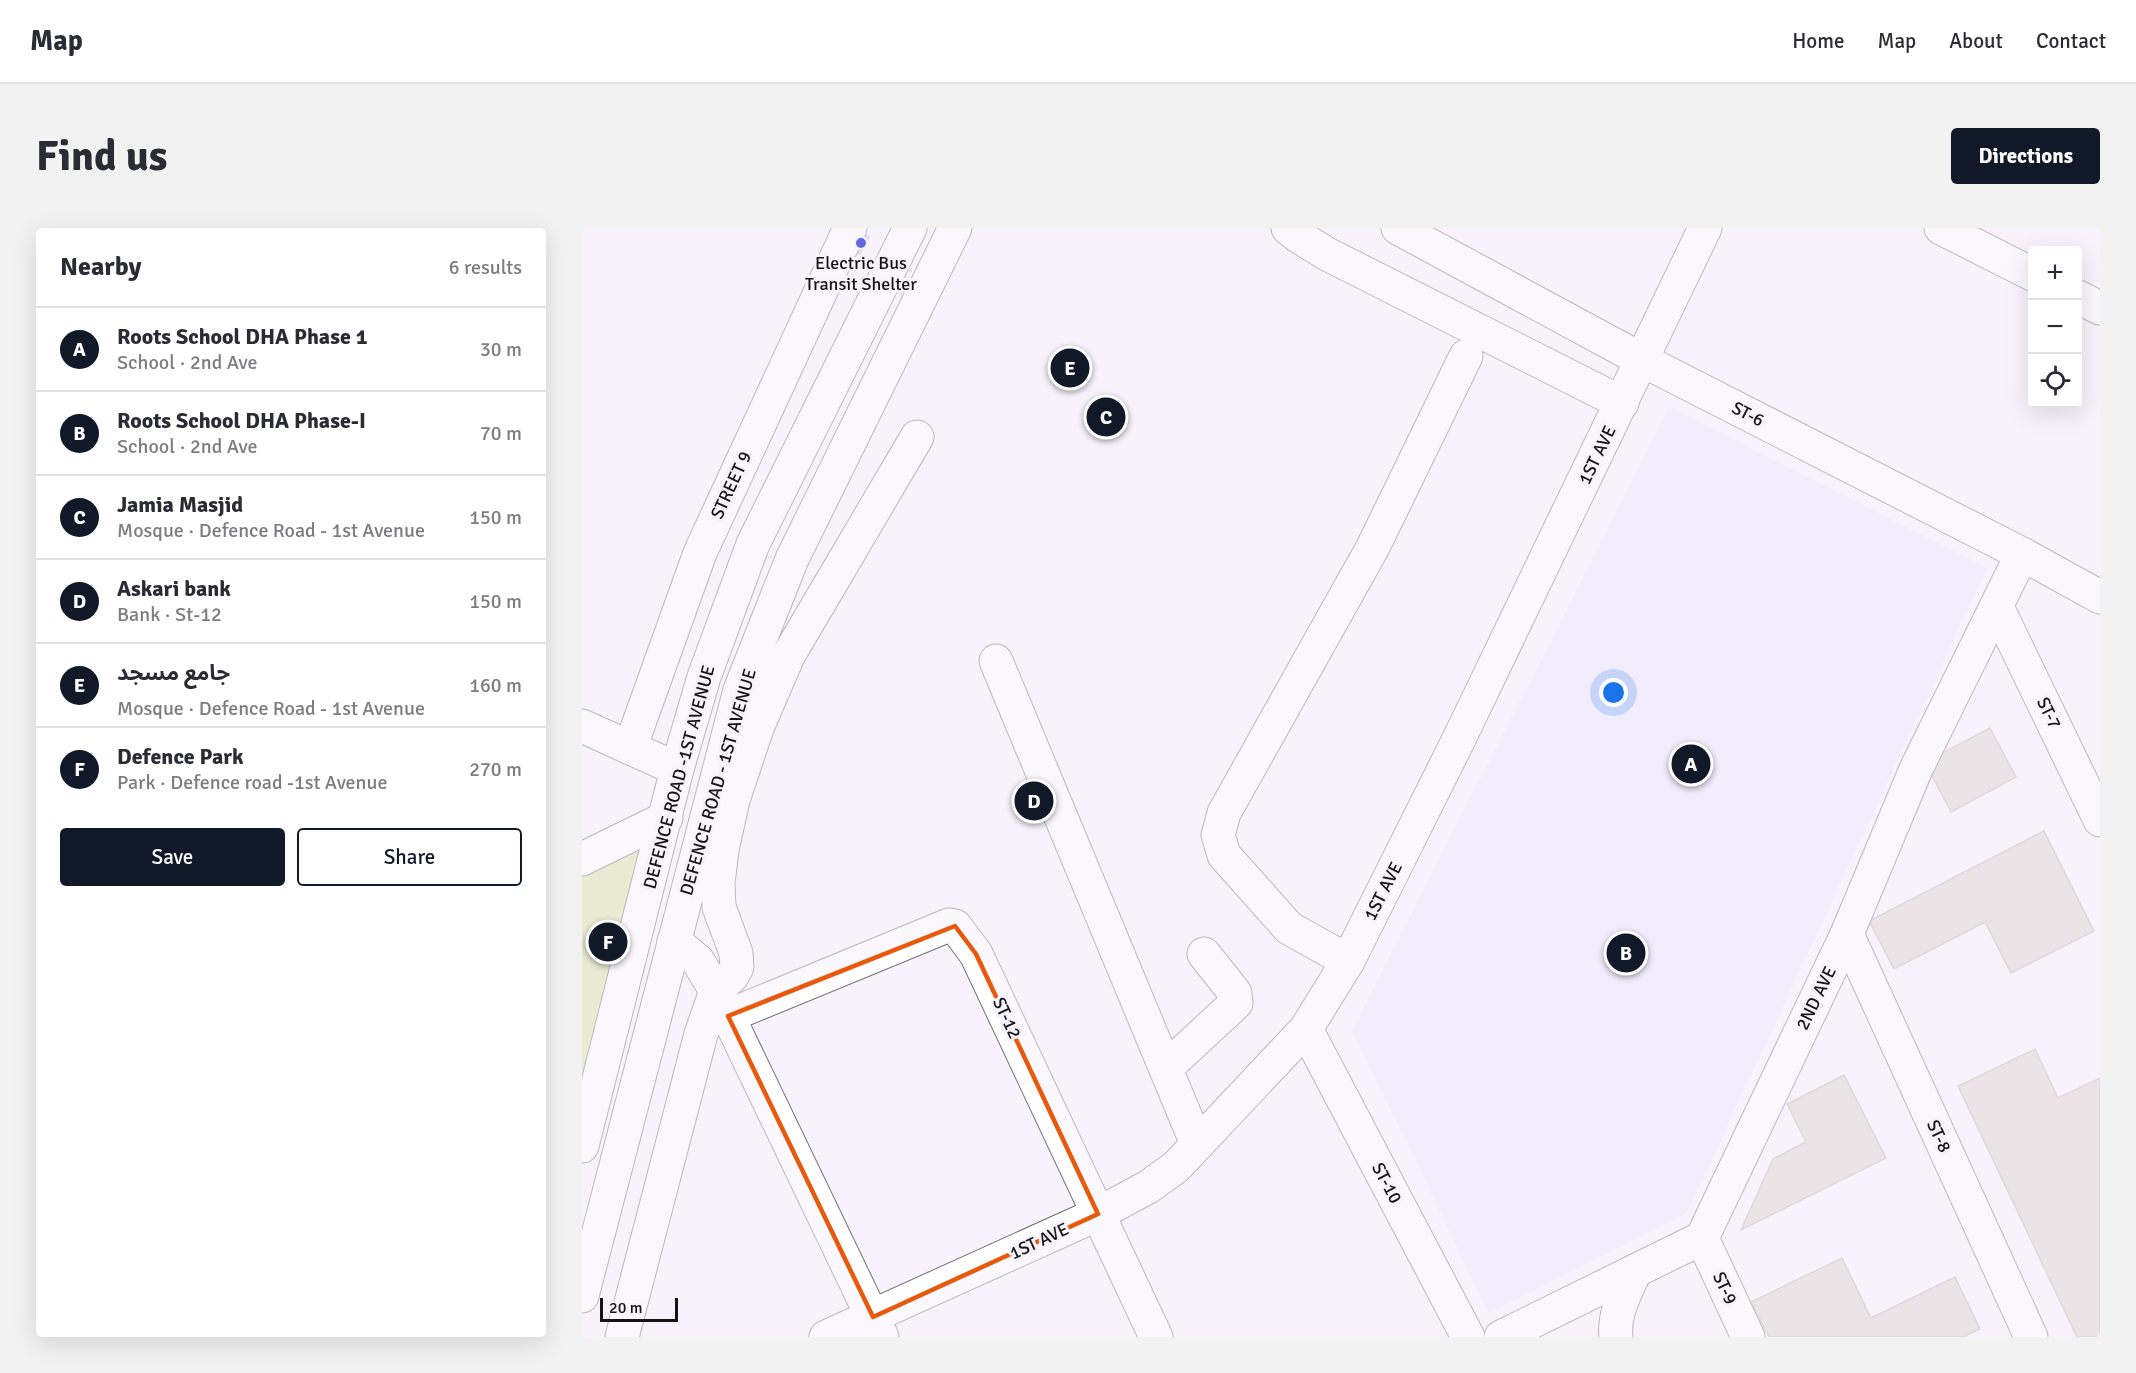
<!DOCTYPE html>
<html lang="en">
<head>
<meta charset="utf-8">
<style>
  body { margin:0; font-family:Signika,"Noto Sans Arabic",sans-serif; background:#f2f2f3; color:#2b2b33 }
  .controls { position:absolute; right:18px; top:18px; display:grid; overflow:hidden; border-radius:6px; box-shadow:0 6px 24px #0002 }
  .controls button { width:54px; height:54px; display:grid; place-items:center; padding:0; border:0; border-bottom:2px solid #e1e1e2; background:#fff; color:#2b2b33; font:30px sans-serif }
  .scale { position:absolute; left:18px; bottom:15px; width:78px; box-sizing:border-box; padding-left:6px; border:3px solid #151316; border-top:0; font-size:16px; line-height:21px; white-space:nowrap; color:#151316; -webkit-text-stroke:4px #f7f2fb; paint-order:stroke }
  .you { position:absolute; left:1032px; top:465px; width:21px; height:21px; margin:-15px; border:4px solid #fff; border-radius:50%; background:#1a73e8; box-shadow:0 0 0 9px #1a73e833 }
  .badge { display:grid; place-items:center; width:39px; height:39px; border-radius:50%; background:#111827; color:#fff; font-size:20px; font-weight:700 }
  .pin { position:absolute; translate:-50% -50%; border:3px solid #fff; box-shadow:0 2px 6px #0006 }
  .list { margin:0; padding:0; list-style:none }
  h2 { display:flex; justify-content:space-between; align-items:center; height:78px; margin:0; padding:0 24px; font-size:26px }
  h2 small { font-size:20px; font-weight:400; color:#7c7c81 }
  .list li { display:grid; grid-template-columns:39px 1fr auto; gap:18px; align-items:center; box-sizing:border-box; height:84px; padding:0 24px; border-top:2px solid #e1e1e2 }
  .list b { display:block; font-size:22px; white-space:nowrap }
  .list p { margin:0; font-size:20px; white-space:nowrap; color:#7c7c81 }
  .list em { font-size:20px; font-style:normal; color:#7c7c81 }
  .actions { display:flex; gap:12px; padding:18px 24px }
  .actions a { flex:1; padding:14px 0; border:2px solid #111827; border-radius:6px; text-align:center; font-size:21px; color:#111827 }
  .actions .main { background:#111827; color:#fff }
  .icon { flex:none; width:33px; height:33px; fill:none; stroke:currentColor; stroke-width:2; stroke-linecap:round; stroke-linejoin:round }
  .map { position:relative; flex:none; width:1518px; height:1109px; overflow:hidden; border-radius:6px }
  header { display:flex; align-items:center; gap:36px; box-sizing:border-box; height:84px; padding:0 30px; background:#fff; border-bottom:2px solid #e1e1e2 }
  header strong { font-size:28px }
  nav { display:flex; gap:33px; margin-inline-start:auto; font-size:21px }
  .intro { display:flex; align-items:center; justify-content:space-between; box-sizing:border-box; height:144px; padding:0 36px }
  h1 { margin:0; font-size:42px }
  .button { padding:15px 27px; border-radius:6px; background:#111827; color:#fff; font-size:21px; font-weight:700 }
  main { display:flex; gap:36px; padding:0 36px }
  aside { flex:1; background:#fff; border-radius:6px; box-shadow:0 6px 24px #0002 }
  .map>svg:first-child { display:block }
  .education { fill:#ece6fc }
  .green { fill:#d9e3a2 }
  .building { fill:#dbd1cc; stroke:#c3b9b4; stroke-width:1.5 }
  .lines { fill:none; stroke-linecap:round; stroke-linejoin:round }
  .minor-casing { stroke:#746f77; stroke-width:35 }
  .major-casing { stroke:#746f77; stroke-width:35 }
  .minor { stroke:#fff; stroke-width:33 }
  .major { stroke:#fff; stroke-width:33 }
  .marked { fill:none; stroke:#e8590c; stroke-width:4.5; stroke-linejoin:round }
  .poi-dot { fill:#5d68e0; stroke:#f7f2fb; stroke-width:2 }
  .labels { text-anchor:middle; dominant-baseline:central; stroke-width:6; stroke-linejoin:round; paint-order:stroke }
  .poi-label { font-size:18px; fill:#151316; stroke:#f7f2fb }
  .street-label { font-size:18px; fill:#151316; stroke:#f7f2fb }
</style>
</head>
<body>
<header>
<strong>Map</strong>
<nav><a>Home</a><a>Map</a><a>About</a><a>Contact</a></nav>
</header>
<div class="intro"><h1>Find us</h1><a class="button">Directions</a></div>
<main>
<aside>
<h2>Nearby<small>6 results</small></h2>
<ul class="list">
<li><span class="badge">A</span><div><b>Roots School DHA Phase 1</b><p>School · 2nd Ave</p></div><em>30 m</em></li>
<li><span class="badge">B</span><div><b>Roots School DHA Phase-I</b><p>School · 2nd Ave</p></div><em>70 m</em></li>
<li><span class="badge">C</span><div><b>Jamia Masjid</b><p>Mosque · Defence Road - 1st Avenue</p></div><em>150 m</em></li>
<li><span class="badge">D</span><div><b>Askari bank</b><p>Bank · St-12</p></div><em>150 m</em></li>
<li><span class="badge">E</span><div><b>جامع مسجد</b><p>Mosque · Defence Road - 1st Avenue</p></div><em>160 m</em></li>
<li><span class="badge">F</span><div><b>Defence Park</b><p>Park · Defence road -1st Avenue</p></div><em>270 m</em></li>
</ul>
<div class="actions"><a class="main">Save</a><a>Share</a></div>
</aside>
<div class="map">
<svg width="1518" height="1109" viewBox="0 0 1518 1109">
  <rect width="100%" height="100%" fill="#f7f2fb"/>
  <!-- education -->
  <path class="education" d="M1088 179 1405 340 1105 985 907 1085 770 802Z"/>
  <!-- green -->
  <path class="green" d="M84 590 0 918V631Z"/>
  <!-- building -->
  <g class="building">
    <path d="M280 5 287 9 278 26 271 20Z"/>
    <path d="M1408 500 1434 549 1369 584 1343 534Z"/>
    <path d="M1462 603 1512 703 1429 745 1403 694 1312 741 1287 693Z"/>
    <path d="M1453 821 1476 870 1518 850V1109H1495L1376 858Z"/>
    <path d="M1262 847 1304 930 1159 1002 1191 931 1224 914 1205 876Z"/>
    <path d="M1260 1030 1289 1090 1373 1049 1398 1101 1381 1109H1187L1169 1074Z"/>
  </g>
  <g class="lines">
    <defs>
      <g id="minor">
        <path d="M706 0 716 8 745 26 1040 175"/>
        <path d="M816 0 1060 132 1440 326 1518 369"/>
        <path d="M1359 0 1450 46"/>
        <path d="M1496 69 1518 80"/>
        <path d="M1415 379 1518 592"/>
        <path d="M414 433 615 916"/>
        <path d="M0 498 95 541"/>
        <path d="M48 520 118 325 268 0"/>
        <path d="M0 631 84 590"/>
        <path d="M1265 706 1449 1109"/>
        <path d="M92 713 116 733 134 763 150 748 155 739 154 725 137 679 136 655 140 622 151 572 175 500 206 428 335 209"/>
        <path d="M766 733 707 700 642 627 636 607 642 585 791 319 884 128"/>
        <path d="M146 788 367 697 373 698 394 726 574 1109"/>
        <path d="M724 801 886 1109"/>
        <path d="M584 840 654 775 653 765 622 726"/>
        <path d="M1120 1010 1166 1109"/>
        <path d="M40 1109 119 806 134 763 300 1109"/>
        <path d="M244 1109 516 986 566 959 594 939 724 801 766 733 877 511 1123 0"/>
        <path d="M919 1109 1120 1010 1265 706 1334 541 1440 326"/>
        <path d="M1034 1109C1031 1086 1044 1064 1053 1043"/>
      </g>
      <g id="major">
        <path d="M0 918 95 541 122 449 171 316 328 0"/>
        <path d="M0 1068 158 462 210 331 373 0"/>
      </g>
    </defs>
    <!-- minor casing -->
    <use href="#minor" class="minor-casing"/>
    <!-- major casing -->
    <use href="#major" class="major-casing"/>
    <!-- minor -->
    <use href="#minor" class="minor"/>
    <!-- major -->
    <use href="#major" class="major"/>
  </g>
  <!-- marked area -->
  <path d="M0 0H1518V1109H0ZM373 698 394 726 516 986 291 1089 146 788Z" fill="#f7f2fb" fill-opacity=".55" fill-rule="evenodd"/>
  <path class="marked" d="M373 698 394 726 516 986 291 1089 146 788Z"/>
  <!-- markers -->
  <circle class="poi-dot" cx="279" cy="15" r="6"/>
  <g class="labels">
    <!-- poi labels -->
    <g class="poi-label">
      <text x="279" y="35">Electric Bus<tspan x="279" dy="21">Transit Shelter</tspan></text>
    </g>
    <!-- street labels -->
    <g class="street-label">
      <text transform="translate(1166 186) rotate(27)">ST-6</text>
      <text transform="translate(1015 227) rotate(-64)">1ST AVE</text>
      <text transform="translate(149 257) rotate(-65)">STREET 9</text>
      <text transform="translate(1467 485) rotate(64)">ST-7</text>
      <text transform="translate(97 549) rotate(-75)">DEFENCE ROAD -1ST AVENUE</text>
      <text transform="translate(136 554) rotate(-74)">DEFENCE ROAD - 1ST AVENUE</text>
      <text transform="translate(801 663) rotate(-63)">1ST AVE</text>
      <text transform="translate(1234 770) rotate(-64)">2ND AVE</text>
      <text transform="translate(425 790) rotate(65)">ST-12</text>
      <text transform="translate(1357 908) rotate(65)">ST-8</text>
      <text transform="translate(805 955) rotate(62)">ST-10</text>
      <text transform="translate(457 1013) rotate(-25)">1ST AVE</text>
      <text transform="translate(1143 1060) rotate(65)">ST-9</text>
    </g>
  </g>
</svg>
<div class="controls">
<button>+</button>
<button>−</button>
<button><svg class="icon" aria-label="locate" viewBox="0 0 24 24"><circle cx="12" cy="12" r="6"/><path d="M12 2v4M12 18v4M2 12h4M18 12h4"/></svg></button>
</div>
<div class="scale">20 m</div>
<div class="you"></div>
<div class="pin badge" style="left:1109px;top:536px">A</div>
<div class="pin badge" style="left:1044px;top:725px">B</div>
<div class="pin badge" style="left:524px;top:189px">C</div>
<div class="pin badge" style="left:452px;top:573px">D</div>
<div class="pin badge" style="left:488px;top:140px">E</div>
<div class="pin badge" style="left:26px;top:714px">F</div>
</div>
</main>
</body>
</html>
